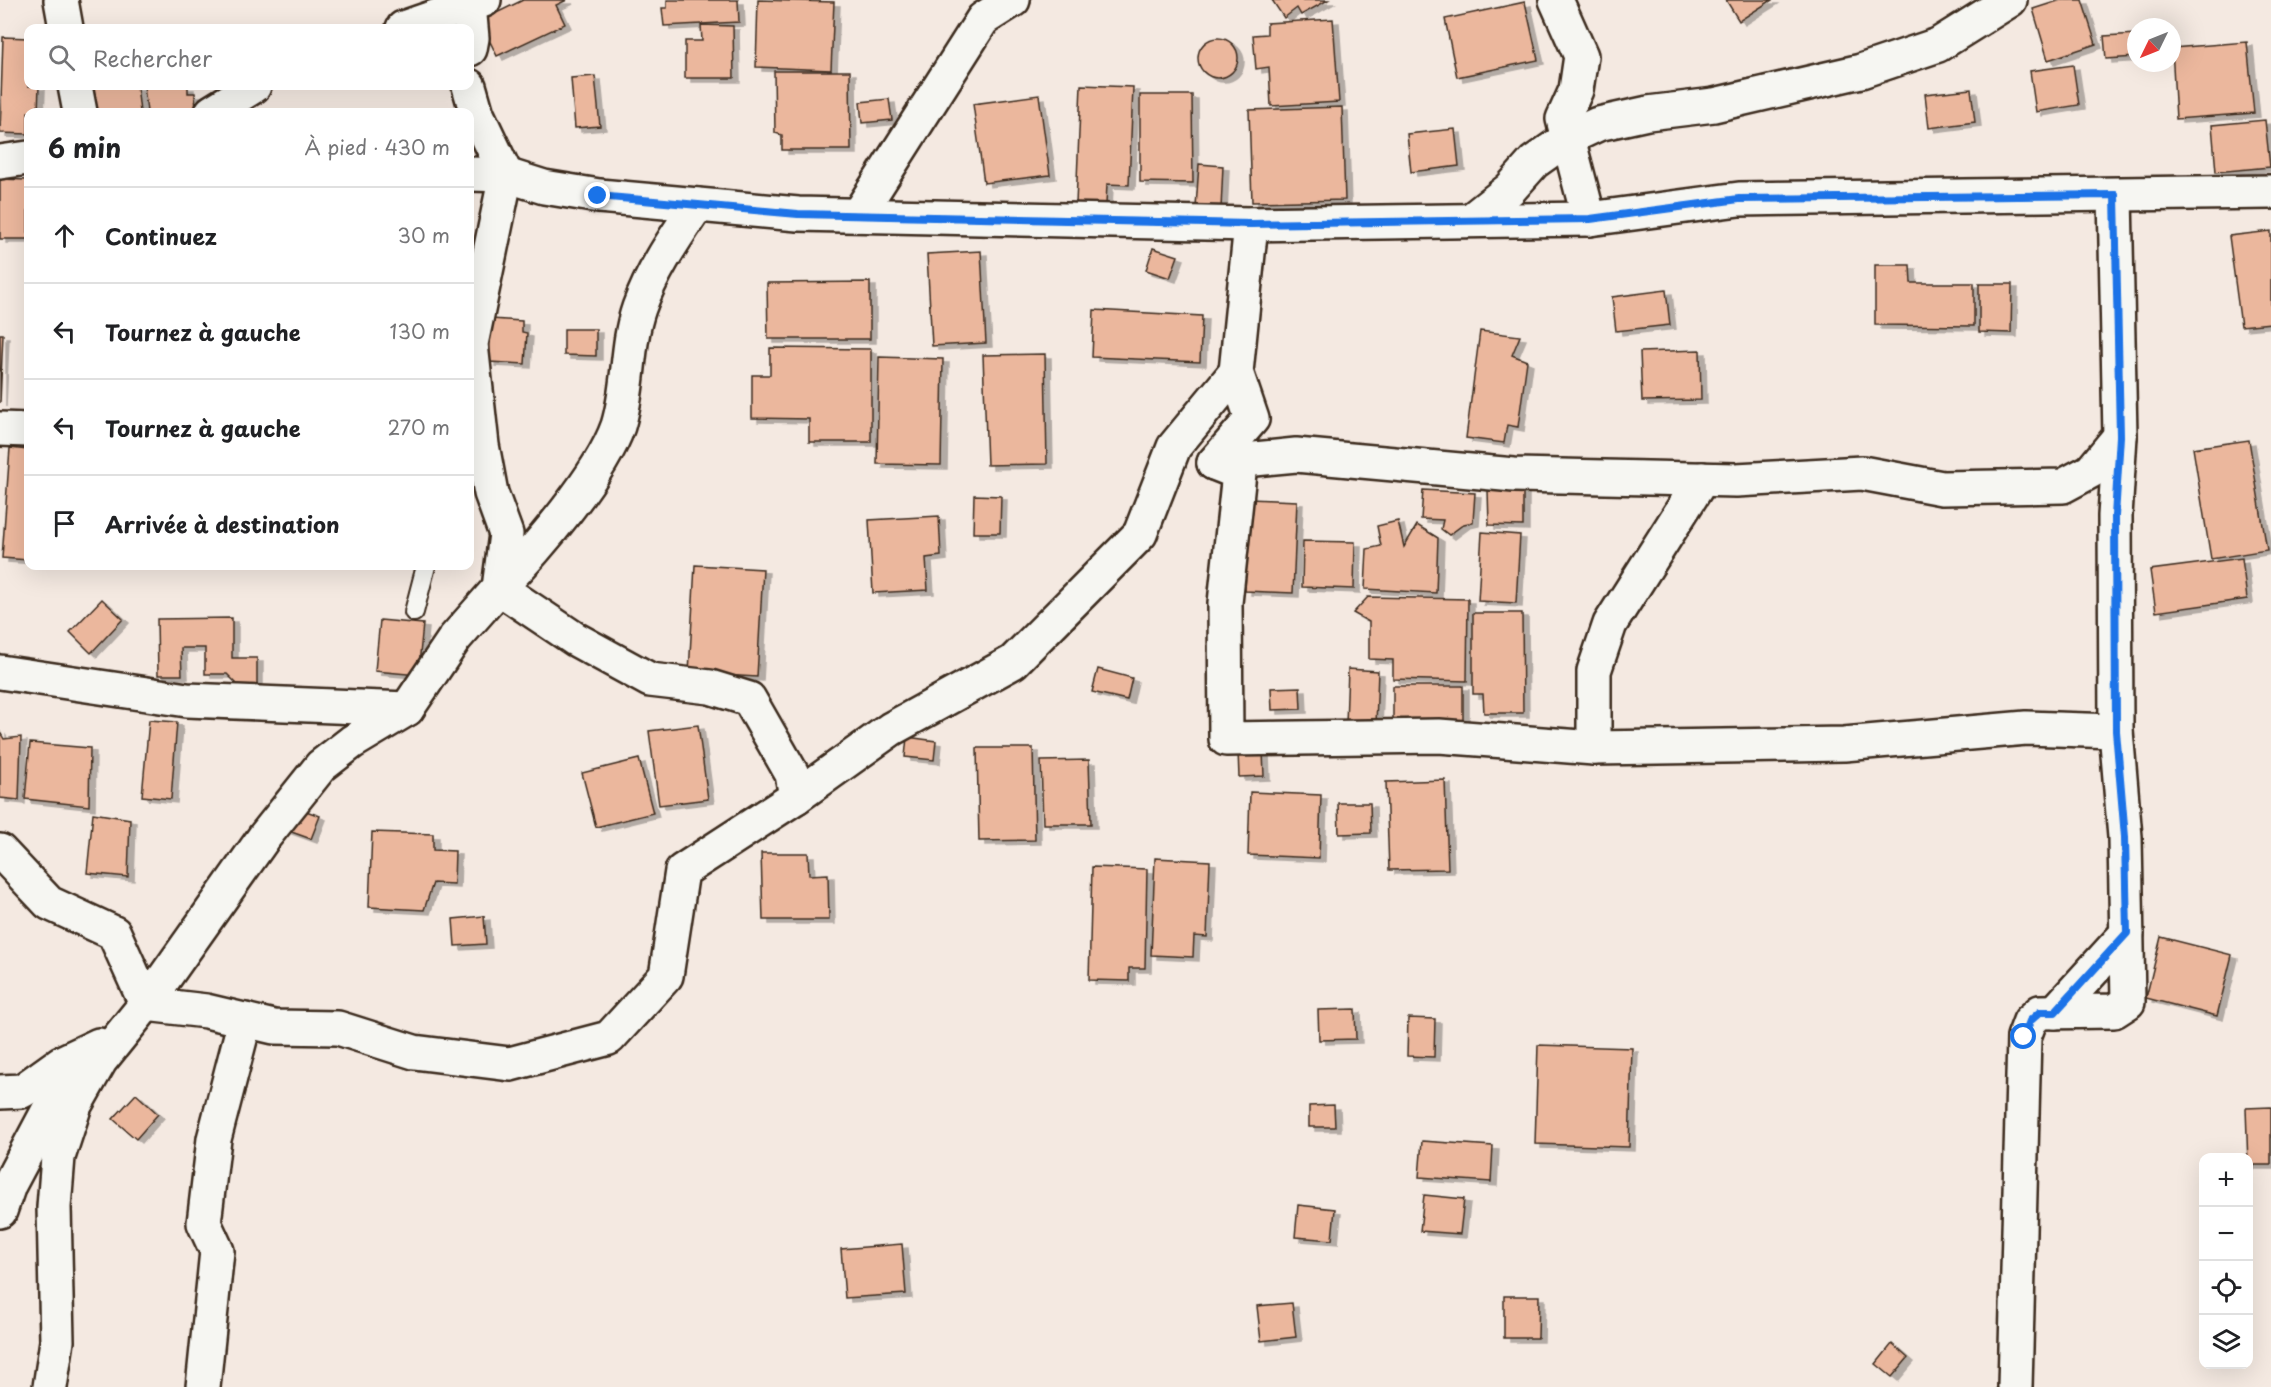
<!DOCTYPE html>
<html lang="fr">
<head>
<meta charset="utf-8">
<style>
  body { margin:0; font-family:"Playpen Sans",sans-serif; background:#f6f6f6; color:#202124 }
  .controls { position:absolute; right:18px; bottom:18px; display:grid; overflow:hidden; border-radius:12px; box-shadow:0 6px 24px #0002 }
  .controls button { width:54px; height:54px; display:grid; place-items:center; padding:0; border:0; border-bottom:2px solid #e0e0e0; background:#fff; color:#202124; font:30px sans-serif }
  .compass { position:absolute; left:2127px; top:18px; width:54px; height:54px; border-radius:50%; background:#fff; box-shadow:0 6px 24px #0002; rotate:227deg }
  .stop { position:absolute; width:18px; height:18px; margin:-14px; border:4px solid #1a73e8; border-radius:50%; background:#fff }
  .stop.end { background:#1a73e8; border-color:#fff; box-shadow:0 2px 6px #0008 }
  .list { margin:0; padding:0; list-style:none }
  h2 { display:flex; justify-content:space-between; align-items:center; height:78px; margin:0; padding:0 24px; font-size:26px }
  h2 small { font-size:20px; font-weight:400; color:#757577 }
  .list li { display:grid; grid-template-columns:39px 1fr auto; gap:18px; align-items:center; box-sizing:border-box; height:96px; padding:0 24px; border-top:2px solid #e0e0e0 }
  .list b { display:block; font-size:22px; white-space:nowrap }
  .list em { font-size:20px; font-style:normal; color:#757577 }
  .icon { flex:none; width:33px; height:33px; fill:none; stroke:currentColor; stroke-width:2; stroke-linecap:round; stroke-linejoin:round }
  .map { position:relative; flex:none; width:2271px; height:1387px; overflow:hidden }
  .search { position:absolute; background:#fff; box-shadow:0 6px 24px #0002; left:24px; top:24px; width:450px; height:66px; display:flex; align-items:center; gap:15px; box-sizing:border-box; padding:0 21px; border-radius:12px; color:#757577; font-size:22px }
  .panel { position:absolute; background:#fff; box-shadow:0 6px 24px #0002; left:24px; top:108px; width:450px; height:462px; border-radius:12px }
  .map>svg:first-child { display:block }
  .building { fill:#ebb79d; stroke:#3b2a1e; stroke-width:1.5; filter:url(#shadow) }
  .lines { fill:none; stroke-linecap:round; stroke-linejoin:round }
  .lane-casing { stroke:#3b2a1e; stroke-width:22 }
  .street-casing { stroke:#3b2a1e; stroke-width:38 }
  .lane { stroke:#f6f6f2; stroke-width:18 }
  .street { stroke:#f6f6f2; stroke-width:33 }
  .route { stroke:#1a73e8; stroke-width:8 }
</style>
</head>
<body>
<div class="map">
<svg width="2271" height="1387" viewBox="0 0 2271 1387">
  <defs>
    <filter id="shadow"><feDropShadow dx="6" dy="4" stdDeviation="0" flood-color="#0004"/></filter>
  </defs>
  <rect width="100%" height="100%" fill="#f4e9e1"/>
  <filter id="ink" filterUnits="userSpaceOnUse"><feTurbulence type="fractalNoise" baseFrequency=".0167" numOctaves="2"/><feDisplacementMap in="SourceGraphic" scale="12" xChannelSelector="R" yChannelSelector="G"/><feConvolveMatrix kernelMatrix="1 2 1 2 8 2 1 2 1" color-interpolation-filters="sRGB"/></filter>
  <g filter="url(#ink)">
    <!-- building -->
    <g class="building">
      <path d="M523 0H567L556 5 565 24 497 56 480 21Z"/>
      <path d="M667 0H738L739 22 664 26 662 8H667Z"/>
      <path d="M758 0 834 2 831 70 756 67Z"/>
      <path d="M1272 0H1328L1301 15 1297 8 1284 18Z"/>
      <path d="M1726 0H1772L1739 21Z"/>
      <path d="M2061 0H2082L2096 44 2048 60 2033 9Z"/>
      <path d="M1525 2 1538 60 1457 77 1445 19Z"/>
      <path d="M1333 19 1339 102 1271 106 1269 67 1256 69 1253 35 1267 34V23Z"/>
      <path d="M701 25 733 26 734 78H685V41H702Z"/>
      <path d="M2136 34V57L2106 59 2104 36Z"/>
      <path d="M3 37 28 38V86H39L38 112H28V134L0 133Z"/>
      <circle cx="1218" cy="58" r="20"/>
      <path d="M2247 42 2254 113 2176 119 2172 48Z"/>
      <path d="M2073 65 2079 105 2036 112 2030 71Z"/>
      <path d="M774 71H850L851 150H782V135L775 133Z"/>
      <path d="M595 76 600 126 575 128 571 78Z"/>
      <path d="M1081 85 1133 87 1129 185 1107 184 1106 205 1076 204Z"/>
      <path d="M87 86H137L140 112H90Z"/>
      <path d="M144 86H188V93H195L196 112H147Z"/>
      <path d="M1971 89 1975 122 1929 128 1925 94Z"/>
      <path d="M1039 95 1050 175 984 183 973 104Z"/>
      <path d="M1140 95H1192L1193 183 1140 182Z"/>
      <path d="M889 99 892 120 862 123 860 102Z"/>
      <path d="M1342 107 1345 200 1252 202 1249 110Z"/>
      <path d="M2265 120 2270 167 2216 172 2212 125Z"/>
      <path d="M1455 129 1459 166 1411 172 1407 134Z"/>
      <path d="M1199 164 1223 166 1221 209 1196 207Z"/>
      <path d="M0 179 28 180V239H0Z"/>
      <path d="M2271 231V323L2241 326 2229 236Z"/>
      <path d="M1153 248 1178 256 1170 278 1146 270Z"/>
      <path d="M981 251 986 343 932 346 927 254Z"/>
      <path d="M1875 265H1910L1911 283H1974V326L1875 325Z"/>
      <path d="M870 282V339H768L767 283Z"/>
      <path d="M1979 284H2012L2011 333 1979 332Z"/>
      <path d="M1666 290 1670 325 1616 331 1612 297Z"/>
      <path d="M1094 310 1202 316 1200 362 1092 357Z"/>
      <path d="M491 319 522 321V332L527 333 525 364 489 362Z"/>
      <path d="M564 329H596V356L564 355Z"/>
      <path d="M1480 331 1520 336 1512 355 1527 361 1518 427 1507 425 1504 443 1466 438Z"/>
      <path d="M0 334H3L0 403Z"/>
      <path d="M770 348 871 349V442H809V419L752 418V375H770Z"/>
      <path d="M1700 350 1701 400 1642 401 1640 352Z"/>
      <path d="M1045 354 1047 464 987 465 983 355Z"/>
      <path d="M879 357 943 359 941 465 877 464Z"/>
      <path d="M2249 440 2267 550 2211 559 2193 448Z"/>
      <path d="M10 448 28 450V560L2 558Z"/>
      <path d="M1423 490 1475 493 1473 522 1464 524 1449 535 1441 529 1443 520 1421 519Z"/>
      <path d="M1488 490H1523V526L1489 525Z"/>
      <path d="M974 495 1001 496 1000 533H973Z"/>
      <path d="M1249 499 1297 501 1293 593 1245 591Z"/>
      <path d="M939 516 941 556 926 558 928 590 873 593 869 520Z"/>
      <path d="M1398 521 1404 547 1417 525 1438 538 1436 593 1365 589 1367 549 1381 546 1377 526Z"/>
      <path d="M1482 532 1520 535 1516 603 1478 601Z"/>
      <path d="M1303 541 1355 542 1354 589 1302 587Z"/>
      <path d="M2242 558 2247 599 2156 612 2150 570Z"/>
      <path d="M695 565 763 569 757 677 689 673Z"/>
      <path d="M1368 597 1468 599 1467 681 1393 679V660L1369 659V622L1353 613Z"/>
      <path d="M102 599 123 619 91 653 70 632Z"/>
      <path d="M1473 613H1522L1523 713H1484L1483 694H1473Z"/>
      <path d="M232 618V658H257V686L240 687 227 674H205V648H181L182 675H158L157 619Z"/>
      <path d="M380 620 423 624 418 675 375 671Z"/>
      <path d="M1098 669 1132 678 1127 700 1092 692Z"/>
      <path d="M1348 669 1378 671 1376 725 1346 724Z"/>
      <rect x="1393" y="686" width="70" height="41"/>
      <path d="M1300 687 1301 709 1272 710 1271 688Z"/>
      <path d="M149 720 177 722 171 799 142 796Z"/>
      <path d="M698 725 708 799 659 805 649 731Z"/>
      <path d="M0 732 4 739 21 737 19 800 0 798Z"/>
      <path d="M907 737 936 741 934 760 905 757Z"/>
      <path d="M30 743 90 748 89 806 25 799Z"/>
      <path d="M977 748H1033L1035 840 979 841Z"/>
      <path d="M1238 751H1263L1264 776 1239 777Z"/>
      <path d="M639 759 653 813 596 827 582 773Z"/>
      <path d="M1089 760 1091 824H1043L1041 761Z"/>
      <path d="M1445 780 1448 869 1389 870 1386 782Z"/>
      <path d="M1250 792 1321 795 1319 858 1248 855Z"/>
      <path d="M1338 803H1370L1371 833 1339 834Z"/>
      <path d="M295 807 320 816 311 839 286 830Z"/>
      <path d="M93 813 130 819 128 877 87 873Z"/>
      <path d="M372 832 433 834V850L455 851 454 884 433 883 424 910 369 907Z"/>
      <path d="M761 853H808L809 875 828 874 829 920H763Z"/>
      <path d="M1155 858 1210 861 1207 937 1194 936 1193 957 1151 955Z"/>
      <path d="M1092 867 1147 869 1145 968H1129V981L1089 980Z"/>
      <path d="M484 916 486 944 455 946 453 919Z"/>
      <path d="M2161 937 2232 955 2217 1016 2146 998Z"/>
      <path d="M1355 1009 1356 1039 1319 1040 1318 1010Z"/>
      <path d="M1408 1018 1435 1019 1434 1057 1407 1056Z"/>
      <path d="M1538 1045 1632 1048 1629 1147 1535 1144Z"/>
      <path d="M136 1094 158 1114 136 1139 113 1119Z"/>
      <path d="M1334 1105 1335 1127H1309V1106Z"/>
      <path d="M2271 1107V1165H2248L2246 1108Z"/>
      <path d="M1422 1141 1493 1146 1491 1182 1419 1177Z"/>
      <path d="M1424 1195 1464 1199 1460 1234 1420 1231Z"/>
      <path d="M1298 1205 1335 1209 1332 1240 1295 1237Z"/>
      <path d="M902 1244 906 1294 845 1298 841 1249Z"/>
      <path d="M1504 1296H1539L1538 1338H1504Z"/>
      <path d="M1292 1303 1296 1337 1261 1341 1257 1306Z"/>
      <path d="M1892 1344 1908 1358 1892 1377 1876 1364Z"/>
    </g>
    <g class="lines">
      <defs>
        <path id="lane" d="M414 612 426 566"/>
        <g id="street">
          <path d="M61 0 66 28"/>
          <path d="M1556 0 1581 56 1576 90 1563 119 1589 219"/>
          <path d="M469 5 472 38 470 49"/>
          <path d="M403 28 484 0"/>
          <path d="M75 86 80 112"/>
          <path d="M212 112 254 86"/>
          <path d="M0 162 28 158"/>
          <path d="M470 174 506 175 544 187 599 196 798 214 1251 224 1589 219 1739 199 2271 192"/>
          <path d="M697 205C675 238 652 271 639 308 626 345 630 388 618 426 601 475 536 550 499 588L575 639 650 680 710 687 749 699 792 774 796 797"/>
          <path d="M858 215 983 19 1013 0"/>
          <path d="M1471 220 1510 189 1534 162 1568 138 1598 124 1648 113 1714 105 1861 71 1938 45 2010 0"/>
          <path d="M1251 224 1236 372 1252 419 1214 463 1239 473 1225 603 1226 739 1439 736 1594 748 1844 744 2026 728 2116 731"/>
          <path d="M0 429 28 430"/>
          <path d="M1214 463 1296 455 1514 475 1736 480 1862 473 1942 488 2063 486 2091 471 2120 436"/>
          <path d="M0 672 187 700 407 709"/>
          <path d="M1594 748V671L1610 624 1702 479"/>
          <path d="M0 851 49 903 114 933 146 1004 206 1011 274 1027 338 1028 414 1052 510 1064 609 1038 666 976 682 871 796 797 891 729 1013 662 1140 534 1174 447 1236 372"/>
          <path d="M2055 1012 2127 933"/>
          <path d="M0 1092 22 1091 61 1063 99 1045"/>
          <path d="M0 1211 9 1185 52 1104 79 1077"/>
          <path d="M50 1387 57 1341 54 1207 58 1157 75 1105 100 1061 146 1004 265 836 321 766 352 742 407 709 455 638 499 588 506 534 491 493 482 445 471 344 506 175 477 114 469 86"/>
          <path d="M203 1387 217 1251 204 1223 214 1139 245 1020"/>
          <path d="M2015 1387 2024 1037 2030 1021 2040 1012 2114 1011 2128 1002 2125 837 2116 731 2115 516 2120 436 2115 195"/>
        </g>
      </defs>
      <!-- lane casing -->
      <use href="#lane" class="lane-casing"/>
      <!-- street casing -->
      <use href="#street" class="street-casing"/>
      <!-- lane -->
      <use href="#lane" class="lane"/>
      <!-- street -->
      <use href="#street" class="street"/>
    </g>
  </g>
  <g class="lines" filter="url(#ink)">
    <!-- route -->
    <path class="route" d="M598 196 798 214 1251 224 1590 219 1739 199 2115 195 2120 436 2115 516 2116 731 2125 837 2127 933 2055 1012H2040L2030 1021 2024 1037"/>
  </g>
</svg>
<div class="controls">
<button>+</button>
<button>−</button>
<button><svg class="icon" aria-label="locate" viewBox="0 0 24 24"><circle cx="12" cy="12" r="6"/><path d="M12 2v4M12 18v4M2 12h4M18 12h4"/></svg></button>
<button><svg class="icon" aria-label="layers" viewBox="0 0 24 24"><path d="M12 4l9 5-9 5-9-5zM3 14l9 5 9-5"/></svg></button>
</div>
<svg class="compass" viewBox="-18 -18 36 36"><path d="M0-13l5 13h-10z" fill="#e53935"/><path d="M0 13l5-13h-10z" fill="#757577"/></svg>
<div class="stop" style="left:2024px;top:1037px"></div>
<div class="stop end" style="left:598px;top:196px"></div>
<div class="search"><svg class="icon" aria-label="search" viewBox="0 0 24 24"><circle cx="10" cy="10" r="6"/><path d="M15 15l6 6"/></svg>Rechercher</div>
<section class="panel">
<h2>6 min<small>À pied · 430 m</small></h2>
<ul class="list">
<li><svg class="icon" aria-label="ahead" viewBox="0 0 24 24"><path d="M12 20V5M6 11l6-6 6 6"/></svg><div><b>Continuez</b></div><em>30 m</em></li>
<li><svg class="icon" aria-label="left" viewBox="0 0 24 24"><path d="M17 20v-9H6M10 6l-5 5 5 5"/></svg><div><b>Tournez à gauche</b></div><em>130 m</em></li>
<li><svg class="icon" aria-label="left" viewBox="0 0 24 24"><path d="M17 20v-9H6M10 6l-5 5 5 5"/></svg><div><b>Tournez à gauche</b></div><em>270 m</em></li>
<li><svg class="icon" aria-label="arrive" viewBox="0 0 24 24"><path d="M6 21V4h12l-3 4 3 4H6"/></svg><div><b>Arrivée à destination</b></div></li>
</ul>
</section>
</div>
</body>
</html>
